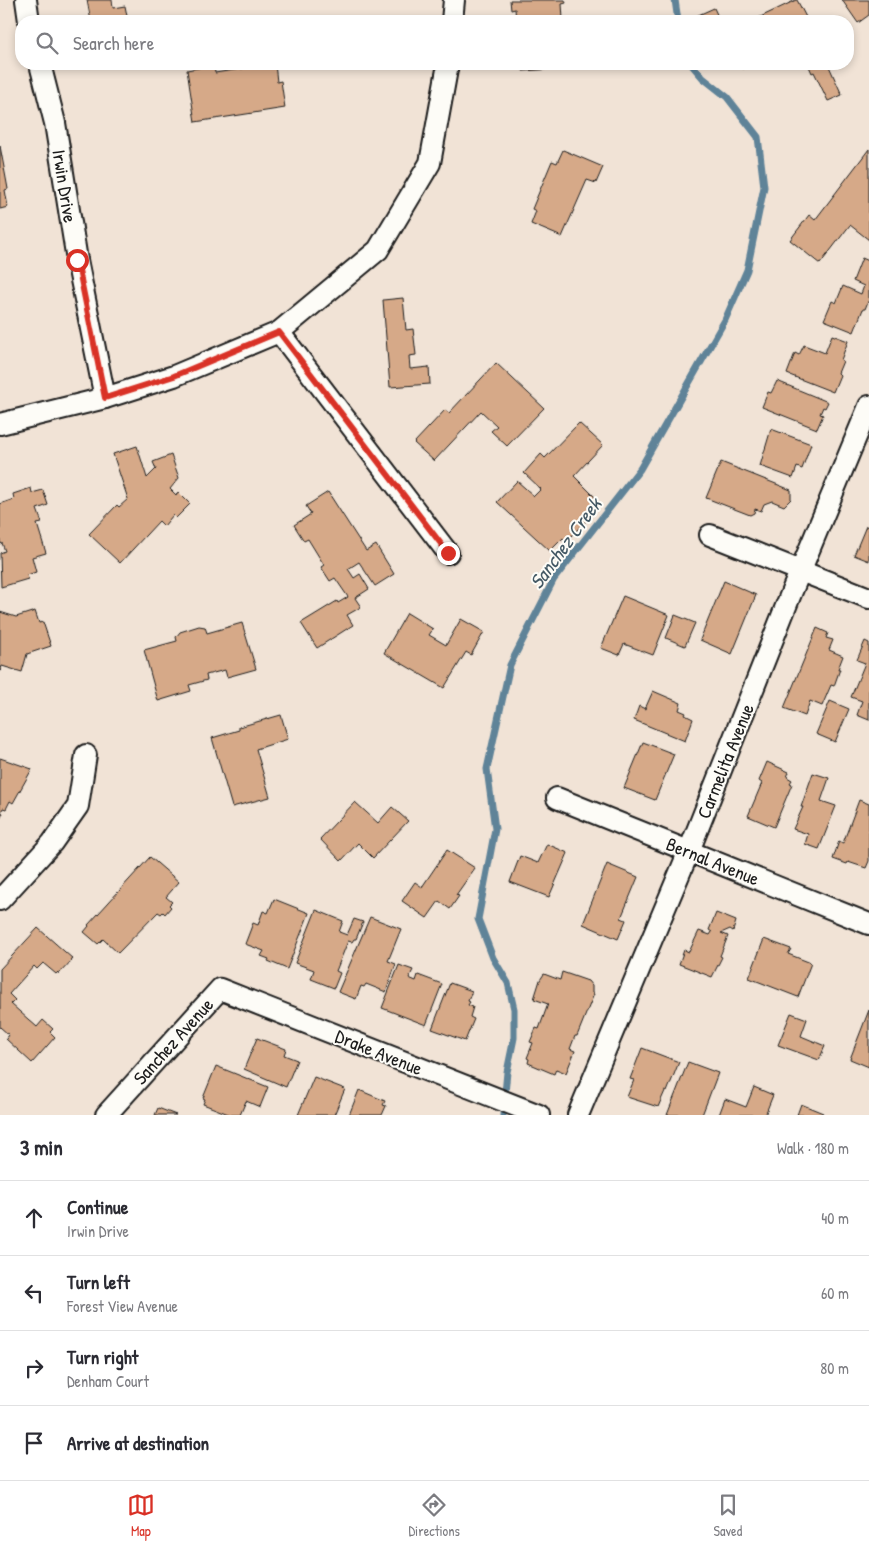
<!DOCTYPE html>
<html lang="en">
<head>
<meta charset="utf-8">
<style>
  body { margin:0; font-family:"Patrick Hand",sans-serif; background:#f2f2f3; color:#2b2b33 }
  .stop { position:absolute; width:15px; height:15px; margin:-11px; border:4px solid #d93025; border-radius:50%; background:#fff }
  .stop.end { background:#d93025; border-color:#fff; box-shadow:0 1px 5px #0008 }
  .list { margin:0; padding:0; list-style:none }
  h2 { display:flex; justify-content:space-between; align-items:center; height:65px; margin:0; padding:0 20px; font-size:21px }
  h2 small { font-size:16px; font-weight:400; color:#7c7c81 }
  .list li { display:grid; grid-template-columns:32px 1fr auto; gap:15px; align-items:center; box-sizing:border-box; height:75px; padding:0 20px; border-top:1px solid #e1e1e2 }
  .list b { display:block; font-size:19px; white-space:nowrap }
  .list p { margin:0; font-size:16px; white-space:nowrap; color:#7c7c81 }
  .list em { font-size:16px; font-style:normal; color:#7c7c81 }
  .icon { flex:none; width:28px; height:28px; fill:none; stroke:currentColor; stroke-width:2; stroke-linecap:round; stroke-linejoin:round }
  .map { position:relative; flex:none; width:869px; height:1115px; overflow:hidden }
  .search { position:absolute; background:#fff; box-shadow:0 2px 8px #0003; left:15px; right:15px; top:15px; height:55px; display:flex; align-items:center; gap:12px; box-sizing:border-box; padding:0 18px; border-radius:20px; color:#7c7c81; font-size:19px }
  .sheet { height:365px; background:#fff }
  nav { display:flex; justify-content:space-around; align-items:center; box-sizing:border-box; height:70px; border-top:1px solid #e1e1e2; background:#fff; font-size:14px; color:#7c7c81 }
  nav a { display:grid; justify-items:center; gap:2px }
  nav .on { color:#d93025 }
  .map>svg:first-child { display:block }
  .lines { fill:none; stroke-linecap:round; stroke-linejoin:round }
  .stream { stroke:#5f8398; stroke-width:7 }
  .building { fill:#d6a988; stroke:#1c1c1c }
  .street-casing { stroke:#1c1c1c; stroke-width:24 }
  .street { stroke:#fdfcf7; stroke-width:20 }
  .route { stroke:#d93025; stroke-width:6 }
  .labels { text-anchor:middle; dominant-baseline:central; stroke-width:4; stroke-linejoin:round; paint-order:stroke }
  .street-label { font-size:19px; fill:#1c1c1c; stroke:#fdfcf7 }
  .water-label { font-size:20px; font-style:italic; fill:#435864; stroke:#fdfcf7 }
</style>
</head>
<body>
<div class="map">
<svg width="869" height="1115" viewBox="0 0 869 1115">
  <rect width="100%" height="100%" fill="#f1e3d6"/>
  <filter id="ink" filterUnits="userSpaceOnUse"><feTurbulence type="fractalNoise" baseFrequency=".02" numOctaves="2"/><feDisplacementMap in="SourceGraphic" scale="10" xChannelSelector="R" yChannelSelector="G"/><feConvolveMatrix kernelMatrix="1 2 1 2 8 2 1 2 1" color-interpolation-filters="sRGB"/></filter>
  <g filter="url(#ink)">
    <g class="lines">
      <!-- stream -->
      <g class="stream">
        <path d="M675 0 678 21"/>
        <path d="M503 1115 507 1072 514 1038V1009L508 983 493 958 478 919 495 829 487 769 510 665 554 579 640 469 725 320 747 270 764 187 758 137 727 97 703 78 691 64"/>
      </g>
    </g>
    <!-- building -->
    <g class="building">
      <path d="M87 0H112L113 8 125 6 128 21H91Z"/>
      <path d="M510 0H565L566 3 562 4 563 19H571V21H516L515 9 511 10Z"/>
      <path d="M796 0H797L808 21H752Z"/>
      <path d="M842 0H869V15L858 23Z"/>
      <path d="M714 8 720 21H696L694 17Z"/>
      <path d="M246 64H275L277 82 281 81 285 108 195 122 187 70 214 65 215 73 247 68Z"/>
      <path d="M522 64H569V68L523 71Z"/>
      <path d="M740 64H753L743 69Z"/>
      <path d="M808 64H828L842 95 828 101 814 72 812 73Z"/>
      <path d="M0 146 8 189 5 190 8 207 0 209Z"/>
      <path d="M869 149V240L850 225 820 264 790 240 809 215 815 220Z"/>
      <path d="M563 150 603 167 596 183 587 180 562 237 531 224 536 211 532 209 552 161 557 163Z"/>
      <path d="M862 258 869 261V299L865 309H863L854 332 824 320 832 301 836 303 843 286 861 294 864 286 853 281Z"/>
      <path d="M403 298 406 330 413 329 416 355 409 356 410 369 429 367 430 384 390 387 383 300Z"/>
      <path d="M832 335 848 341 841 360 843 361 838 373 840 375 833 392 787 374 795 353 799 355 804 345 825 353Z"/>
      <path d="M496 363 544 408 507 446 491 431 497 426 481 411 434 461 414 443 445 410 449 413Z"/>
      <path d="M777 381 828 402 825 408 823 407 820 414 823 415 817 429 762 407 768 392 771 393Z"/>
      <path d="M579 423 603 445 574 476 595 497 593 499 597 502 584 516 588 519 566 541 563 538 550 551 497 502 517 481 534 496 541 489 524 473 541 454 545 458Z"/>
      <path d="M771 429 811 444 802 469 797 467 793 478 760 466Z"/>
      <path d="M137 446 147 478 156 469 153 462 171 455 179 478 170 489 176 495 178 492 190 504 176 518 173 515 164 526 159 521 120 563 89 534 117 505 119 507 128 499 113 454Z"/>
      <path d="M721 462 791 490V499L784 506 772 501 764 504 761 511 755 509 754 513 750 515 706 498Z"/>
      <path d="M31 488 32 493 43 490 48 505 37 509 42 523 37 524 46 553 32 557 36 572 27 575 28 579 1 587 0 553 5 551 2 543 0 544V504L14 499 13 494Z"/>
      <path d="M328 492 366 551 376 545 394 574 375 586 359 562 348 569 354 578 360 574 369 589 355 598 361 607 347 615 353 625 317 648 301 623 337 601 338 603 348 597 335 578 330 581 321 567 324 565 308 539 304 541 294 525 311 514 306 506Z"/>
      <path d="M866 526 869 527V561L854 555Z"/>
      <path d="M724 581 756 595 732 654 700 640Z"/>
      <path d="M623 596 669 615 653 655 624 644 619 655 601 648Z"/>
      <path d="M35 611 39 623 43 622 51 646 27 654 22 672 2 666 0 672V612L16 617Z"/>
      <path d="M407 613 433 629 429 635 446 645 461 619 484 632 471 655 466 652 444 688 384 653Z"/>
      <path d="M675 615 695 623 685 646 666 638Z"/>
      <path d="M242 623 256 669 227 677 225 670 206 675 207 680 189 685 191 691 158 701 144 650 177 641 176 637 180 632 199 626 205 627 207 633Z"/>
      <path d="M817 628 828 633 826 638 833 640 829 650 843 656 838 669H840L834 686 831 685 822 706 810 701 805 716 784 708Z"/>
      <path d="M865 641 869 643V720L857 715 862 701 851 697 865 663 857 660Z"/>
      <path d="M653 691 681 703 679 710 686 713 685 715 693 719 685 741 634 720 639 706 645 709Z"/>
      <path d="M830 701 849 709 835 742 816 734Z"/>
      <path d="M281 715 288 739 256 749 270 797 232 807 212 738 239 730V727Z"/>
      <path d="M643 742 674 754 655 800 624 788Z"/>
      <path d="M0 758 32 769 13 803 10 801 6 809 3 808 1 812 3 813 0 819Z"/>
      <path d="M767 762 789 772 787 777 792 780 790 783 792 784 774 827 748 816 762 783 759 781Z"/>
      <path d="M813 773 829 778 821 801 836 806 819 849 805 844 808 834 793 829 803 807H801Z"/>
      <path d="M859 800 869 804V861L866 868 848 862 847 864 833 859 839 841 843 843Z"/>
      <path d="M355 802 378 823 392 807 408 821 373 858 358 843 341 861 320 839Z"/>
      <path d="M547 844 568 853 549 897 510 882 520 856 538 863Z"/>
      <path d="M447 850 475 868 456 895 459 896 450 909 439 901 427 918 402 901 415 882 422 887Z"/>
      <path d="M150 857 179 882 166 897 172 902 169 905 171 907 165 914 163 912 161 914 158 912 118 953 103 939 98 944 84 932 89 926 88 925Z"/>
      <path d="M607 864 638 877 621 918 626 920 618 939 583 924Z"/>
      <path d="M274 899 309 913 287 969 268 961 269 959 261 956 264 951 245 944 253 923 258 925 263 911 268 913Z"/>
      <path d="M316 910 343 921 339 932 347 935 354 919 363 922 356 939H354L352 942 348 941 336 971 340 973 334 988 311 979 314 970 295 963Z"/>
      <path d="M716 913 736 921 733 931 730 929 721 933 728 936 720 956 722 957 712 977 679 964 684 950 689 952 699 931 710 935 712 932 709 930Z"/>
      <path d="M370 917 401 929 388 961 396 964 386 992 366 984 364 987 361 986 356 999 338 992Z"/>
      <path d="M38 928 73 959 59 974 58 972 56 974 43 963 37 969 34 966 9 994 15 1000 11 1004 37 1027 43 1020 53 1029 50 1032 55 1037 32 1063 6 1039 9 1035 0 1027V969Z"/>
      <path d="M764 939 791 949 788 954 811 963 798 997 749 978Z"/>
      <path d="M399 965 413 970 409 978 416 981 418 975 442 984 426 1025 382 1008Z"/>
      <path d="M562 972 588 981 592 986V993L594 994 577 1036H575L570 1049 575 1051 566 1073 556 1069 554 1074 528 1063 529 1059 527 1058 533 1043 530 1042 536 1028 539 1029 548 1004 534 999 540 980 544 974 560 980Z"/>
      <path d="M450 983 472 991 468 1001 470 1002 468 1005 473 1007 470 1017 474 1019 465 1041 432 1029Z"/>
      <path d="M869 1010V1067L850 1059Z"/>
      <path d="M791 1013 807 1019 801 1036 825 1046 819 1060 778 1045Z"/>
      <path d="M257 1038 286 1049 284 1055 297 1060 286 1087 244 1069Z"/>
      <path d="M642 1048 679 1062 667 1092 665 1091 658 1107 627 1097 634 1080 630 1079Z"/>
      <path d="M688 1062 718 1073 702 1115H667Z"/>
      <path d="M216 1066 268 1087 260 1107 246 1101 240 1115H231L203 1104 205 1099 203 1098Z"/>
      <path d="M314 1077 345 1089 334 1115H298Z"/>
      <path d="M754 1087 773 1095 765 1115H719L725 1099 746 1107Z"/>
      <path d="M359 1090 385 1101 383 1105 386 1106 382 1115H349Z"/>
      <path d="M801 1104 823 1113 822 1115H797Z"/>
      <path d="M158 1108 176 1115H155Z"/>
    </g>
    <g class="lines">
      <defs>
        <g id="street">
          <path d="M26 0 29 21"/>
          <path d="M452 21 454 0"/>
          <path d="M40 64 55 123 77 260 105 398"/>
          <path d="M279 332 448 553"/>
          <path d="M0 424 105 398 174 376 279 332 378 250 430 163 448 64"/>
          <path d="M710 535 869 598"/>
          <path d="M557 798 869 924"/>
          <path d="M0 900 52 843 78 806 86 755"/>
          <path d="M106 1115 220 989 539 1115"/>
          <path d="M578 1115 689 851 792 591 869 406"/>
        </g>
      </defs>
      <!-- street casing -->
      <use href="#street" class="street-casing"/>
      <!-- street -->
      <use href="#street" class="street"/>
    </g>
  </g>
  <g class="lines" filter="url(#ink)">
    <!-- route -->
    <path class="route" d="M77 260 105 398 174 376 279 332 448 553"/>
  </g>
  <g class="labels">
    <!-- street labels -->
    <g class="street-label">
      <text transform="translate(65 186) rotate(81)">Irwin Drive</text>
      <text transform="translate(725 761) rotate(-68)">Carmelita Avenue</text>
      <text transform="translate(713 861) rotate(22)">Bernal Avenue</text>
      <text transform="translate(173 1041) rotate(-48)">Sanchez Avenue</text>
      <text transform="translate(379 1052) rotate(22)">Drake Avenue</text>
    </g>
    <!-- water labels -->
    <g class="water-label">
      <text transform="translate(565 543) rotate(-54)">Sanchez Creek</text>
    </g>
  </g>
</svg>
<div class="stop" style="left:77px;top:260px"></div>
<div class="stop end" style="left:448px;top:553px"></div>
<div class="search"><svg class="icon" aria-label="search" viewBox="0 0 24 24"><circle cx="10" cy="10" r="6"/><path d="M15 15l6 6"/></svg>Search here</div>
</div>
<section class="sheet">
<h2>3 min<small>Walk · 180 m</small></h2>
<ul class="list">
<li><svg class="icon" aria-label="ahead" viewBox="0 0 24 24"><path d="M12 20V5M6 11l6-6 6 6"/></svg><div><b>Continue</b><p>Irwin Drive</p></div><em>40 m</em></li>
<li><svg class="icon" aria-label="left" viewBox="0 0 24 24"><path d="M17 20v-9H6M10 6l-5 5 5 5"/></svg><div><b>Turn left</b><p>Forest View Avenue</p></div><em>60 m</em></li>
<li><svg class="icon" aria-label="right" viewBox="0 0 24 24"><path d="M7 20v-9h11M14 6l5 5-5 5"/></svg><div><b>Turn right</b><p>Denham Court</p></div><em>80 m</em></li>
<li><svg class="icon" aria-label="arrive" viewBox="0 0 24 24"><path d="M6 21V4h12l-3 4 3 4H6"/></svg><div><b>Arrive at destination</b></div></li>
</ul>
</section>
<nav>
<a class="on"><svg class="icon" aria-label="map" viewBox="0 0 24 24"><path d="M3 6l6-2 6 2 6-2v14l-6 2-6-2-6 2zM9 4v14M15 6v14"/></svg>Map</a>
<a><svg class="icon" aria-label="directions" viewBox="0 0 24 24"><path d="M12 3l9 9-9 9-9-9zM9 14v-3h6M13 9l2 2-2 2"/></svg>Directions</a>
<a><svg class="icon" aria-label="saved" viewBox="0 0 24 24"><path d="M7 4h10v16l-5-4-5 4z"/></svg>Saved</a>
</nav>
</body>
</html>
